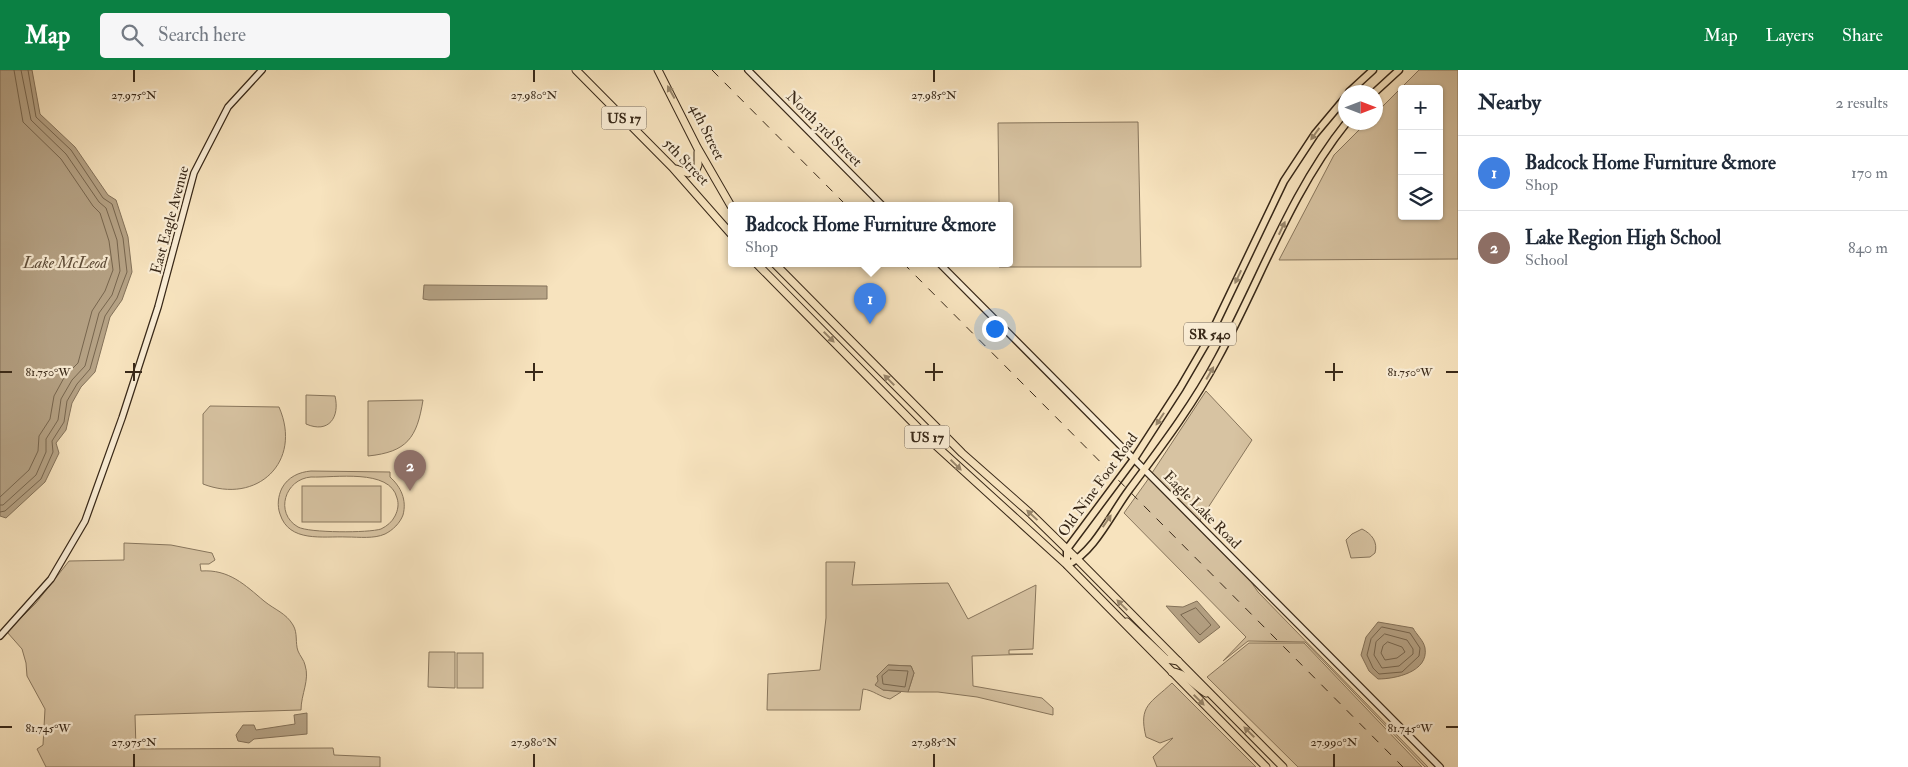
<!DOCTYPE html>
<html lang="en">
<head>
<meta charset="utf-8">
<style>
  body { margin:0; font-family:"IM FELL Double Pica",serif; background:#f6f6f7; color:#1f2937 }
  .controls { position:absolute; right:15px; top:15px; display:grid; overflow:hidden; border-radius:5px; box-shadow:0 1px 4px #0004 }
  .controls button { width:45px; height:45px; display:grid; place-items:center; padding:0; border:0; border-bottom:1px solid #e0e1e3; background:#fff; color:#1f2937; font:25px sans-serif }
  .compass { position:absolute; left:1338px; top:15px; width:45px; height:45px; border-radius:50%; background:#fff; box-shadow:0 1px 4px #0004; rotate:90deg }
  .you { position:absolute; left:994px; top:258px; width:18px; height:18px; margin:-12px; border:4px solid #fff; border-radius:50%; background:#1a73e8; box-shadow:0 0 0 8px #1a73e833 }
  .badge { display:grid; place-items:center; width:32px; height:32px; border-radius:50%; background:#0b8043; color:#fff; font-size:16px; font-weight:700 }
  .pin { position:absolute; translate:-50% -41px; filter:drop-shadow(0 1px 2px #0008) }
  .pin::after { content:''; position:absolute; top:26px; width:18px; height:15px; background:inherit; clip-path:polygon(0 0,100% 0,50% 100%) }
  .popup { position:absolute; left:728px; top:132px; width:285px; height:65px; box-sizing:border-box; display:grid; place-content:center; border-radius:5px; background:#fff; filter:drop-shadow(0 1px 4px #0005); font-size:16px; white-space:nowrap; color:#747a83 }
  .popup b { font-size:19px; color:#1f2937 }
  .popup::after { content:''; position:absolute; left:50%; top:100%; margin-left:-10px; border:10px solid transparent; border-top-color:#fff }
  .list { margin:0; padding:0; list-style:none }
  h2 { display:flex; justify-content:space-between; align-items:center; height:65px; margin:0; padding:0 20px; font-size:21px }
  h2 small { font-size:16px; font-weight:400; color:#747a83 }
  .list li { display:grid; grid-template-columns:32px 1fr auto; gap:15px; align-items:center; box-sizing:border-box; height:75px; padding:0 20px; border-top:1px solid #e0e1e3 }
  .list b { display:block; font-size:19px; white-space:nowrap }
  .list p { margin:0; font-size:16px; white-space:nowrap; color:#747a83 }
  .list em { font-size:16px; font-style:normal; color:#747a83 }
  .icon { flex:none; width:28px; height:28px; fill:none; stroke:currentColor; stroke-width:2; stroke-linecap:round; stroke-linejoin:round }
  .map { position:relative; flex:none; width:1458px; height:697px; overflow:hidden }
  header { display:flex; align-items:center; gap:30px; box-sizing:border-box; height:70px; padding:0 25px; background:#0b8043; color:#fff }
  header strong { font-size:24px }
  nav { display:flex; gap:28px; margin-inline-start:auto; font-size:18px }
  .search { width:350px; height:45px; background:#f6f6f7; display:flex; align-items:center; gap:12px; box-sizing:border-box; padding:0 18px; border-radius:5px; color:#747a83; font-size:19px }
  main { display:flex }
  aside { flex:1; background:#fff }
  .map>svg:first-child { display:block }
  .green { fill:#d7c3a2; stroke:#88765d; fill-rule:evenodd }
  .water { fill:#b6a386; stroke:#84725a }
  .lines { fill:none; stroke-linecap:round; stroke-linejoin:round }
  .shore { stroke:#77664f; stroke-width:1 }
  .secondary-casing { stroke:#382818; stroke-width:8 }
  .primary-casing { stroke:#382818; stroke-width:9 }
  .highway-casing { stroke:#382818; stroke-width:9 }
  .secondary { stroke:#faedd5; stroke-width:5.5 }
  .primary { stroke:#f7e3be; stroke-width:6 }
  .highway { stroke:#f7e3be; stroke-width:7 }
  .rail { stroke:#382818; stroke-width:1; stroke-dasharray:9 9; stroke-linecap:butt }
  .oneway { fill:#98866b }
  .ticks { fill:none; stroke:#382818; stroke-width:2 }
  .labels { text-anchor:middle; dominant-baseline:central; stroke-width:4.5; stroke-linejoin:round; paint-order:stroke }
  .shield { fill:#faedd5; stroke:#726351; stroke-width:1 }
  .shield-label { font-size:14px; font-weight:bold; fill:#382818 }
  .street-label { font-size:15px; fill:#382818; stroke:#faedd5 }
  .water-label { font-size:16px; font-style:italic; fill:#5e4d39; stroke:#faedd5 }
  .ticks-label { font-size:12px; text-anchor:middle; fill:#382818; stroke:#faedd5; stroke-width:4.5; stroke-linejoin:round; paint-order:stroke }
</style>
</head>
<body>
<header>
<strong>Map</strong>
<div class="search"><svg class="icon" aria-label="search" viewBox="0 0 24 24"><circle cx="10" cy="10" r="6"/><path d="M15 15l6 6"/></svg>Search here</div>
<nav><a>Map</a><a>Layers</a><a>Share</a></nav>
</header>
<main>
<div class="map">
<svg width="1458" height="697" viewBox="0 0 1458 697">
  <rect width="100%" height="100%" fill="#f7e3be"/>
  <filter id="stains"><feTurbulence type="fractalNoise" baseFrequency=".004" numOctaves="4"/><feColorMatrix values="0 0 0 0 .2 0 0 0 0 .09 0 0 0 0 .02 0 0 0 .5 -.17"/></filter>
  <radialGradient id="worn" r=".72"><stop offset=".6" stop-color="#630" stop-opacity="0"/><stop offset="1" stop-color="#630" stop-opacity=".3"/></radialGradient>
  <!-- green -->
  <g class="green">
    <path d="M1419 0H1458V189L1279 190 1334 85 1366 53 1376 52V43ZM1402 19H1439V146H1402Z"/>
    <path d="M1138 52 1141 197H999V193H1009V135H999L998 53Z"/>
    <path d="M1206 321 1252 370 1200 450 1203 455 1152 403Z"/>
    <path d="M306 325 335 326C340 347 329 364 306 354Z"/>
    <path d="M423 330C417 368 407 382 368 386V331Z"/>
    <path d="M210 336 279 337C303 392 257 435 203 414V344Z"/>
    <path d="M311 401 390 402V407C401 417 407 430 403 445 400 453 393 460 385 464 374 469 359 467 347 467 323 466 289 473 280 444 277 436 278 426 282 418 288 407 299 402 311 401ZM311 407C334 408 390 398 397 428 399 434 398 440 395 446 392 452 387 456 381 459 369 463 309 463 298 457 274 443 285 409 311 407Z"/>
    <path d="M1149 408 1247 506 1258 522 1428 697H1425L1305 572 1248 571 1223 591 1246 567 1124 443Z"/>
    <rect x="302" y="416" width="79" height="36"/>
    <path d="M1362 459C1372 464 1378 472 1375 483L1370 487 1351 488 1346 470 1352 464Z"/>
    <path d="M124 473 171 475 212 483 215 490 209 494H200L201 501C229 499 245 515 264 531 275 540 286 543 293 555 298 563 295 573 298 581 300 586 304 590 305 595 310 610 301 624 301 640L135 645 136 679 333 678 334 685 380 687V697H46L37 679 43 675 45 639 27 606 26 593 22 579 7 562 36 533 69 491 124 490Z"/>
    <path d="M826 492H855L852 515 948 513 968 549 1036 515 1033 579 1009 580V584H1033L972 586 973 616 1042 628 1053 638V645L977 627 938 622H908L914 603 911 596 888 595 877 606 883 620 901 622 890 629C880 627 873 620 863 619L860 640H767L768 604 820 600 826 548Z"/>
    <path d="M1249 573H1304L1422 697H1298L1207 607Z"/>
    <path d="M429 582H455V618L428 617Z"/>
    <rect x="457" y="583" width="26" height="35"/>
    <path d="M1172 613 1256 697H1157L1153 687 1173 668 1160 673 1146 667C1138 635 1151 633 1172 613Z"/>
  </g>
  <!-- water -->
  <g class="water">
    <path d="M0 0H32L40 44 75 77 108 125 116 130 128 167 132 202 122 230 110 247 95 302 81 317 72 333 66 360 56 373 59 383 45 412 6 448 0 446Z"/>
    <path d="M424 215 547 216V229L429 230 423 229Z"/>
    <path d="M1197 531 1220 557 1199 573 1166 536 1183 537Z"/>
    <path d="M1378 552 1413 558C1416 564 1424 571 1425 578 1429 602 1395 609 1378 609L1369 601 1361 585 1366 567Z"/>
    <path d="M888 595 911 596 914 603 908 622 883 620 875 615 878 611 877 606Z"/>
    <path d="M307 643V664L254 669 249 673 238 671 236 665 243 655H254L256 660 295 654 294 645Z"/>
  </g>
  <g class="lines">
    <!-- shore -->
    <g class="shore">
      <path d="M0 427 29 400 38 381 39 366 50 349 54 326 65 306 78 293 92 241 105 221 113 200 109 171 100 143 93 136 61 89 23 52 14 0"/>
      <path d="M0 435H3L36 405 46 382V369L58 350 61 329 72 310 85 296 99 243 112 225 120 201 117 170 106 138 99 132 66 84 31 50 21 0"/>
      <path d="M0 442 5 441 41 409 53 382 52 371 64 352 67 331 77 314 90 299 105 246 117 228 127 202 123 168 112 134 103 128 71 80 36 47 28 0"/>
      <path d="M1196 538 1211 555 1200 565 1181 545Z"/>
      <path d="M1382 557 1410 563 1420 578 1419 586 1402 602 1379 604 1373 598 1367 585 1371 569Z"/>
      <path d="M1385 564 1407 570 1413 579V584L1399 596 1382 598 1374 585 1376 572Z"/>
      <path d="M1388 572 1402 577 1405 582 1397 588 1385 590 1381 583 1383 576Z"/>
      <path d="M889 600 908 601 905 617 883 614 882 606Z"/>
    </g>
    <defs>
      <g id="secondary">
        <path d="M748 0 882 135"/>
        <path d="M939 193 1440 697"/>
        <path d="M0 566 51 509 85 451 122 348 158 237 194 103 228 37 262 0"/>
      </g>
      <g id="primary">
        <path d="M1349 22 1373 0"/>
        <path d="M1375 22 1399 0"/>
        <path d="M1346 27 1315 64 1284 111 1208 270 1180 318 1134 389 1067 479V495C1095 481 1111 444 1129 420 1161 377 1193 335 1218 288 1261 209 1290 123 1347 52"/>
      </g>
      <g id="highway">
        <path d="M576 0 672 97 731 164"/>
        <path d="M658 0 697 77 731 136"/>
        <path d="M676 99 688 103 696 100 698 95V82"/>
        <path d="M756 193 933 373 1067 495 1266 697"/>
        <path d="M774 193 962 383 1031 444 1078 490 1283 697"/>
        <path d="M1127 552 1166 589 1178 591"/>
        <path d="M1172 602C1184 602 1195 616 1206 623"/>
      </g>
    </defs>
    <!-- secondary casing -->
    <use href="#secondary" class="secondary-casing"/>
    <!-- primary casing -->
    <use href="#primary" class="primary-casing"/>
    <!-- highway casing -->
    <use href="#highway" class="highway-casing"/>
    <!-- secondary -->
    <use href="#secondary" class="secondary"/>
    <!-- primary -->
    <use href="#primary" class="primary"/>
    <!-- highway -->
    <use href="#highway" class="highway"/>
    <!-- rail -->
    <g class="rail">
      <path d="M712 0 846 135"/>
      <path d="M903 193 1403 697"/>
    </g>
  </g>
  <!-- one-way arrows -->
  <defs><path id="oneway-solid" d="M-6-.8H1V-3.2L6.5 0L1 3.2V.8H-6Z" transform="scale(1.25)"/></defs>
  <g class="oneway">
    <use href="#oneway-solid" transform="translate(671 22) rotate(-119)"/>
    <use href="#oneway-solid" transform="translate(1315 64) rotate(126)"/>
    <use href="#oneway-solid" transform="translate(1282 158) rotate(-65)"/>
    <use href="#oneway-solid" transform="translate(1238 207) rotate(115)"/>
    <use href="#oneway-solid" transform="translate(829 267) rotate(45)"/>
    <use href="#oneway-solid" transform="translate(1210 303) rotate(-60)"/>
    <use href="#oneway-solid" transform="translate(889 310) rotate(-135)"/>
    <use href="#oneway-solid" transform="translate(1160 349) rotate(123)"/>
    <use href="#oneway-solid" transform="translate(956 395) rotate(44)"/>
    <use href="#oneway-solid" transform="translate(1032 445) rotate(-137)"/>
    <use href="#oneway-solid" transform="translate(1107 451) rotate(-55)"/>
    <use href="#oneway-solid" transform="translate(1122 535) rotate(-135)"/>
    <use href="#oneway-solid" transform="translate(1199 630) rotate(45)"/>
    <use href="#oneway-solid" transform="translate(1249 662) rotate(-135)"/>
  </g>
  <!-- ticks -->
  <path class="ticks" d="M134 0V12M534 0V12M934 0V12M134 293V311M534 293V311M934 293V311M1334 293V311M0 302H12M125 302H142M525 302H543M925 302H943M1325 302H1343M1446 302H1458M0 657H12M1446 657H1458M134 684V697M534 684V697M934 684V697M1334 684V697"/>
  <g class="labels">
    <!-- shield labels -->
    <g class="shield">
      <rect x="601.5" y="36.5" width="45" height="23" rx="4"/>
      <rect x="1184" y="252.5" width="52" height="23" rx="4"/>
      <rect x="904.5" y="355.5" width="45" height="23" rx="4"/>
    </g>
    <g class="shield-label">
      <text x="624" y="48">US 17</text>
      <text x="1210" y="264">SR 540</text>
      <text x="927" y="367">US 17</text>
    </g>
    <!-- street labels -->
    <g class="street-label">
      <text transform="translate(824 59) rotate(45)">North 3rd Street</text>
      <text transform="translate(707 62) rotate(64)">4th Street</text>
      <text transform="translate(686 92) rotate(46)">5th Street</text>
      <text transform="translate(170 150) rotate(-75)">East Eagle Avenue</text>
      <text transform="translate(1098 415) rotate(-54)">Old Nine Foot Road</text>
      <text transform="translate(1202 440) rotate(45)">Eagle Lake Road</text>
    </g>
    <!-- water labels -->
    <g class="water-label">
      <text x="65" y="193">Lake McLeod</text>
    </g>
  </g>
  <g class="ticks-label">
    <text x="134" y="29">27.975°N</text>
    <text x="534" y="29">27.980°N</text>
    <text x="934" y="29">27.985°N</text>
    <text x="1410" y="306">81.750°W</text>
    <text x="48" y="306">81.750°W</text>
    <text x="1410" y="662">81.745°W</text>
    <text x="48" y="662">81.745°W</text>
    <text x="134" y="676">27.975°N</text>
    <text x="534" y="676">27.980°N</text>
    <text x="934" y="676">27.985°N</text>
    <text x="1334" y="676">27.990°N</text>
  </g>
  <rect width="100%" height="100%" filter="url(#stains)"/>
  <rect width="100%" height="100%" fill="url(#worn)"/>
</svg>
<div class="controls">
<button>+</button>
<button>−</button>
<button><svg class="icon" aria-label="layers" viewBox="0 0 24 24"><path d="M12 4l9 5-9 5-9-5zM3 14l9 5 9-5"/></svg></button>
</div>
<svg class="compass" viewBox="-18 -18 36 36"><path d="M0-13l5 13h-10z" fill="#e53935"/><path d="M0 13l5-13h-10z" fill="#747a83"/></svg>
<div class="you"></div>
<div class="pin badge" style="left:870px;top:254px;background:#3f7fe0">1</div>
<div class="popup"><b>Badcock Home Furniture &amp;more</b>Shop</div>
<div class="pin badge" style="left:410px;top:421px;background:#8d6e63">2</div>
</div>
<aside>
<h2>Nearby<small>2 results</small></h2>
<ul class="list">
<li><span class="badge" style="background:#3f7fe0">1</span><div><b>Badcock Home Furniture &amp;more</b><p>Shop</p></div><em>170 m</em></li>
<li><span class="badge" style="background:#8d6e63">2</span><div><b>Lake Region High School</b><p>School</p></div><em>840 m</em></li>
</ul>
</aside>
</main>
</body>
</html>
